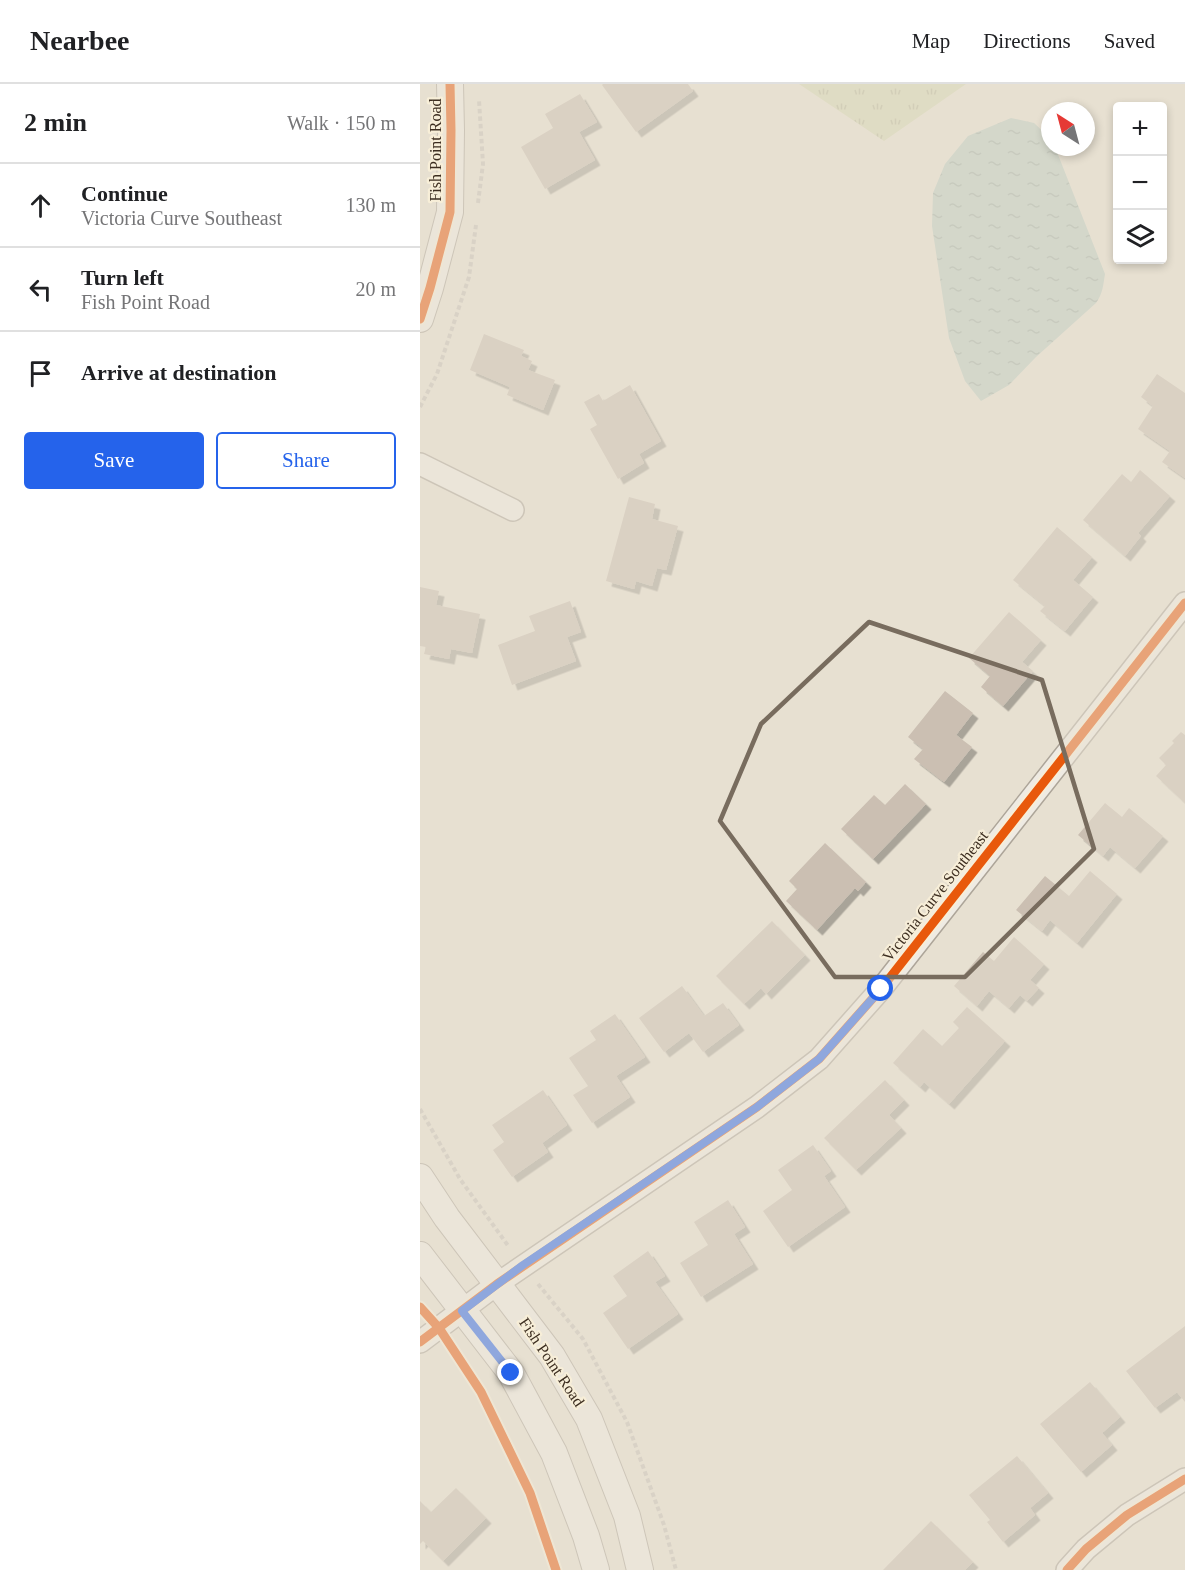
<!DOCTYPE html>
<html lang="en">
<head>
<meta charset="utf-8">
<style>
  body { margin:0; font-family:Georgia,serif; background:#f2f2f2; color:#202124 }
  .controls { position:absolute; right:18px; top:18px; display:grid; overflow:hidden; border-radius:6px; box-shadow:0 3px 9px #0003 }
  .controls button { width:54px; height:54px; display:grid; place-items:center; padding:0; border:0; border-bottom:2px solid #e0e0e0; background:#fff; color:#202124; font:30px sans-serif }
  .compass { position:absolute; left:621px; top:18px; width:54px; height:54px; border-radius:50%; background:#fff; box-shadow:0 3px 9px #0003; rotate:324deg }
  .stop { position:absolute; width:18px; height:18px; margin:-14px; border:4px solid #2563eb; border-radius:50%; background:#fff }
  .stop.end { background:#2563eb; border-color:#fff; box-shadow:0 2px 6px #0008 }
  .list { margin:0; padding:0; list-style:none }
  h2 { display:flex; justify-content:space-between; align-items:center; height:78px; margin:0; padding:0 24px; font-size:26px }
  h2 small { font-size:20px; font-weight:400; color:#757577 }
  .list li { display:grid; grid-template-columns:39px 1fr auto; gap:18px; align-items:center; box-sizing:border-box; height:84px; padding:0 24px; border-top:2px solid #e0e0e0 }
  .list b { display:block; font-size:22px; white-space:nowrap }
  .list p { margin:0; font-size:20px; white-space:nowrap; color:#757577 }
  .list em { font-size:20px; font-style:normal; color:#757577 }
  .actions { display:flex; gap:12px; padding:18px 24px }
  .actions a { flex:1; padding:14px 0; border:2px solid #2563eb; border-radius:6px; text-align:center; font-size:21px; color:#2563eb }
  .actions .main { background:#2563eb; color:#fff }
  .icon { flex:none; width:33px; height:33px; fill:none; stroke:currentColor; stroke-width:2; stroke-linecap:round; stroke-linejoin:round }
  .map { position:relative; flex:none; width:765px; height:1486px; overflow:hidden }
  header { display:flex; align-items:center; gap:36px; box-sizing:border-box; height:84px; padding:0 30px; background:#fff; border-bottom:2px solid #e0e0e0 }
  header strong { font-size:28px }
  nav { display:flex; gap:33px; margin-inline-start:auto; font-size:21px }
  main { display:flex }
  aside { flex:1; background:#fff }
  .map>svg:first-child { display:block }
  .grass { fill:url(#grass-tufts) }
  .water { fill:url(#water-ripples) }
  .building { fill:#cbbfb2; filter:url(#shadow) }
  .lines { fill:none; stroke-linecap:round; stroke-linejoin:round }
  .minor-casing { stroke:#ada599; stroke-width:24 }
  .tertiary-casing { stroke:#ada599; stroke-width:28 }
  .path { stroke:#c8c2b9; stroke-width:4; stroke-dasharray:4.5 3; stroke-linecap:butt }
  .minor { stroke:#efebe3; stroke-width:21 }
  .tertiary { stroke:#efebe3; stroke-width:26 }
  .cycleway-casing { stroke:#f7eed8; stroke-width:13 }
  .cycleway { stroke:#e8590c; stroke-width:9 }
  .route { stroke:#2563eb; stroke-width:8 }
  .marked { fill:none; stroke:#786c5e; stroke-width:4.5; stroke-linejoin:round }
  .labels { text-anchor:middle; dominant-baseline:central; stroke-width:4.5; stroke-linejoin:round; paint-order:stroke }
  .street-label { font-size:16px; fill:#3d2e20; stroke:#f7eed8 }
</style>
</head>
<body>
<header>
<strong>Nearbee</strong>
<nav><a>Map</a><a>Directions</a><a>Saved</a></nav>
</header>
<main>
<aside>
<h2>2 min<small>Walk · 150 m</small></h2>
<ul class="list">
<li><svg class="icon" aria-label="ahead" viewBox="0 0 24 24"><path d="M12 20V5M6 11l6-6 6 6"/></svg><div><b>Continue</b><p>Victoria Curve Southeast</p></div><em>130 m</em></li>
<li><svg class="icon" aria-label="left" viewBox="0 0 24 24"><path d="M17 20v-9H6M10 6l-5 5 5 5"/></svg><div><b>Turn left</b><p>Fish Point Road</p></div><em>20 m</em></li>
<li><svg class="icon" aria-label="arrive" viewBox="0 0 24 24"><path d="M6 21V4h12l-3 4 3 4H6"/></svg><div><b>Arrive at destination</b></div></li>
</ul>
<div class="actions"><a class="main">Save</a><a>Share</a></div>
</aside>
<div class="map">
<svg width="765" height="1486" viewBox="0 0 765 1486">
  <defs>
    <pattern id="grass-tufts" width="24" height="20" patternUnits="userSpaceOnUse" patternTransform="scale(1.5)"><rect width="24" height="20" fill="#d6d7b3"/><path d="M3 7l-1-3M5 7V3M7 7l1-3M15 17l-1-3M17 17v-4M19 17l1-3" fill="none" stroke="#b9b99a"/></pattern>
    <pattern id="water-ripples" width="26" height="14" patternUnits="userSpaceOnUse" patternTransform="scale(1.5)"><rect width="26" height="14" fill="#bcccc2"/><path d="M2 4q2-2 4 0t4 0M15 11q2-2 4 0t4 0" fill="none" stroke="#a2b0a6"/></pattern>
    <filter id="shadow"><feDropShadow dx="5.5" dy="5.5" stdDeviation="0" flood-color="#0004"/></filter>
  </defs>
  <rect width="100%" height="100%" fill="#e7e0d1"/>
  <!-- grass -->
  <path class="grass" d="M379 0H546L464 57Z"/>
  <!-- water -->
  <path class="water" d="M591 34 614 39 630 54V63H635L685 190C683 202 683 209 676 219L616 273 589 301 561 317 545 297 529 254 512 142 513 109 525 80 548 52Z"/>
  <!-- building -->
  <g class="building">
    <path d="M183 0H268L273 7 216 48 182 1Z"/>
    <path d="M160 10 177 38 159 48 175 76 125 105 101 63 133 44 125 30Z"/>
    <path d="M64 250 104 266 101 272 112 277 108 286 135 296 123 326 87 311 90 303 50 286Z"/>
    <path d="M737 290 765 309V394L742 378 750 367 718 345 733 322 721 313Z"/>
    <path d="M210 301 241 357 219 370 224 379 198 395 170 345 177 341 164 318 179 310 183 317Z"/>
    <path d="M720 386 750 412 718 449 721 452 705 472 663 436 702 390 711 398Z"/>
    <path d="M209 413 235 420 232 435 258 442 246 486 237 484 232 502 216 497 214 505 186 497Z"/>
    <path d="M637 443 672 473 653 496 673 513 645 547 620 527 625 522 593 496Z"/>
    <path d="M0 503 19 507 16 521 60 530 52 569 31 565 29 575 4 570 6 563 0 562Z"/>
    <path d="M150 517 161 548 147 553 156 577 92 601 78 561 115 547 109 532Z"/>
    <path d="M589 528 621 556 602 578 613 587 583 622 561 603 570 592 549 574Z"/>
    <path d="M525 607 553 629 536 651 552 663 524 698 494 675 503 665 488 653Z"/>
    <path d="M761 648 765 651V719L736 692 746 681 739 674 754 659 752 657Z"/>
    <path d="M485 700 506 720 453 775 421 745 454 711 465 721Z"/>
    <path d="M685 719 702 733 709 724 743 752 715 784 690 763 683 772 658 751Z"/>
    <path d="M405 759 446 798 438 807 435 804 397 846 366 817 377 805 369 797Z"/>
    <path d="M670 787 697 810 657 859 630 836 622 847 596 826 625 792 649 812Z"/>
    <path d="M352 837 385 871 346 910 341 904 324 920 296 892Z"/>
    <path d="M594 853 624 880 610 896 619 904 607 917 600 911 589 924 569 907 557 922 534 902 563 868 574 877Z"/>
    <path d="M262 902 284 932 303 919 319 941 283 968 269 949 244 968 219 934Z"/>
    <path d="M547 923 585 957 529 1020 504 998 500 1003 473 979 503 945 522 962 539 944 533 938Z"/>
    <path d="M195 930 225 973 196 992 210 1013 172 1039 153 1011 168 1002 149 974 176 956 170 947Z"/>
    <path d="M465 996 484 1016 469 1031 481 1044 436 1086 404 1054Z"/>
    <path d="M123 1006 147 1041 122 1059 128 1068 92 1093 73 1066 84 1058 72 1041Z"/>
    <path d="M393 1061 411 1087 404 1092 425 1123 368 1163 343 1127 372 1106 358 1086Z"/>
    <path d="M308 1116 325 1143 314 1150 333 1180 281 1213 260 1179 288 1161 274 1138Z"/>
    <path d="M228 1167 245 1192 235 1198 258 1230 208 1265 183 1229 207 1212 193 1192Z"/>
    <path d="M765 1242V1318L757 1308 735 1324 706 1287Z"/>
    <path d="M670 1298 700 1333 682 1349 692 1361 661 1388 620 1340Z"/>
    <path d="M597 1372 628 1409 610 1424 615 1431 583 1458 567 1438 570 1436 549 1411Z"/>
    <path d="M36 1404 66 1434 23 1477 3 1457 0 1460V1417L11 1428Z"/>
    <path d="M511 1437 553 1478 545 1486H463Z"/>
  </g>
  <g class="lines">
    <defs>
      <g id="minor">
        <path d="M0 380 93 426"/>
        <path d="M0 1258 77 1200 337 1023 399 975 461 905 765 519"/>
        <path d="M647 1486 666 1465 707 1431 765 1395"/>
      </g>
      <g id="tertiary">
        <path d="M0 235 10 204 30 128 31 46 30 0"/>
        <path d="M0 1093 27 1134 132 1272 169 1335 207 1432 220 1486"/>
        <path d="M0 1171 91 1289 134 1369 166 1452 176 1486"/>
      </g>
    </defs>
    <!-- minor casing -->
    <use href="#minor" class="minor-casing"/>
    <!-- tertiary casing -->
    <use href="#tertiary" class="tertiary-casing"/>
    <!-- path -->
    <g class="path">
      <path d="M58 119 63 80 59 16"/>
      <path d="M0 323 17 290 49 193 56 141"/>
      <path d="M0 1025 40 1095 89 1163"/>
      <path d="M118 1200 163 1255 207 1338 244 1441 256 1486"/>
    </g>
    <!-- minor -->
    <use href="#minor" class="minor"/>
    <!-- tertiary -->
    <use href="#tertiary" class="tertiary"/>
    <defs>
      <g id="cycleway">
        <path d="M0 235 10 204 30 128 31 46 30 0"/>
        <path d="M0 1223 19 1244 61 1308 110 1409 136 1486"/>
        <path d="M0 1258 77 1200 337 1023 399 975 461 905 765 519"/>
        <path d="M647 1486 666 1465 707 1431 765 1395"/>
      </g>
    </defs>
    <!-- cycleway casing -->
    <use href="#cycleway" class="cycleway-casing"/>
    <!-- cycleway -->
    <use href="#cycleway" class="cycleway"/>
  </g>
  <g class="lines">
    <!-- route -->
    <path class="route" d="M91 1289 42 1227 103 1181 337 1023 399 975 461 905"/>
  </g>
  <!-- marked area -->
  <path d="M0 0H765V1486H0ZM449 538 622 596 674 765 545 893H415L300 737 341 640Z" fill="#e7e0d1" fill-opacity=".55" fill-rule="evenodd"/>
  <path class="marked" d="M449 538 622 596 674 765 545 893H415L300 737 341 640Z"/>
  <g class="labels">
    <!-- street labels -->
    <g class="street-label">
      <text transform="translate(15 66) rotate(-90)">Fish Point Road</text>
      <text transform="translate(515 812) rotate(-52)">Victoria Curve Southeast</text>
      <text transform="translate(132 1278) rotate(56)">Fish Point Road</text>
    </g>
  </g>
</svg>
<div class="controls">
<button>+</button>
<button>−</button>
<button><svg class="icon" aria-label="layers" viewBox="0 0 24 24"><path d="M12 4l9 5-9 5-9-5zM3 14l9 5 9-5"/></svg></button>
</div>
<svg class="compass" viewBox="-18 -18 36 36"><path d="M0-13l5 13h-10z" fill="#e53935"/><path d="M0 13l5-13h-10z" fill="#757577"/></svg>
<div class="stop" style="left:461px;top:905px"></div>
<div class="stop end" style="left:91px;top:1289px"></div>
</div>
</main>
</body>
</html>
